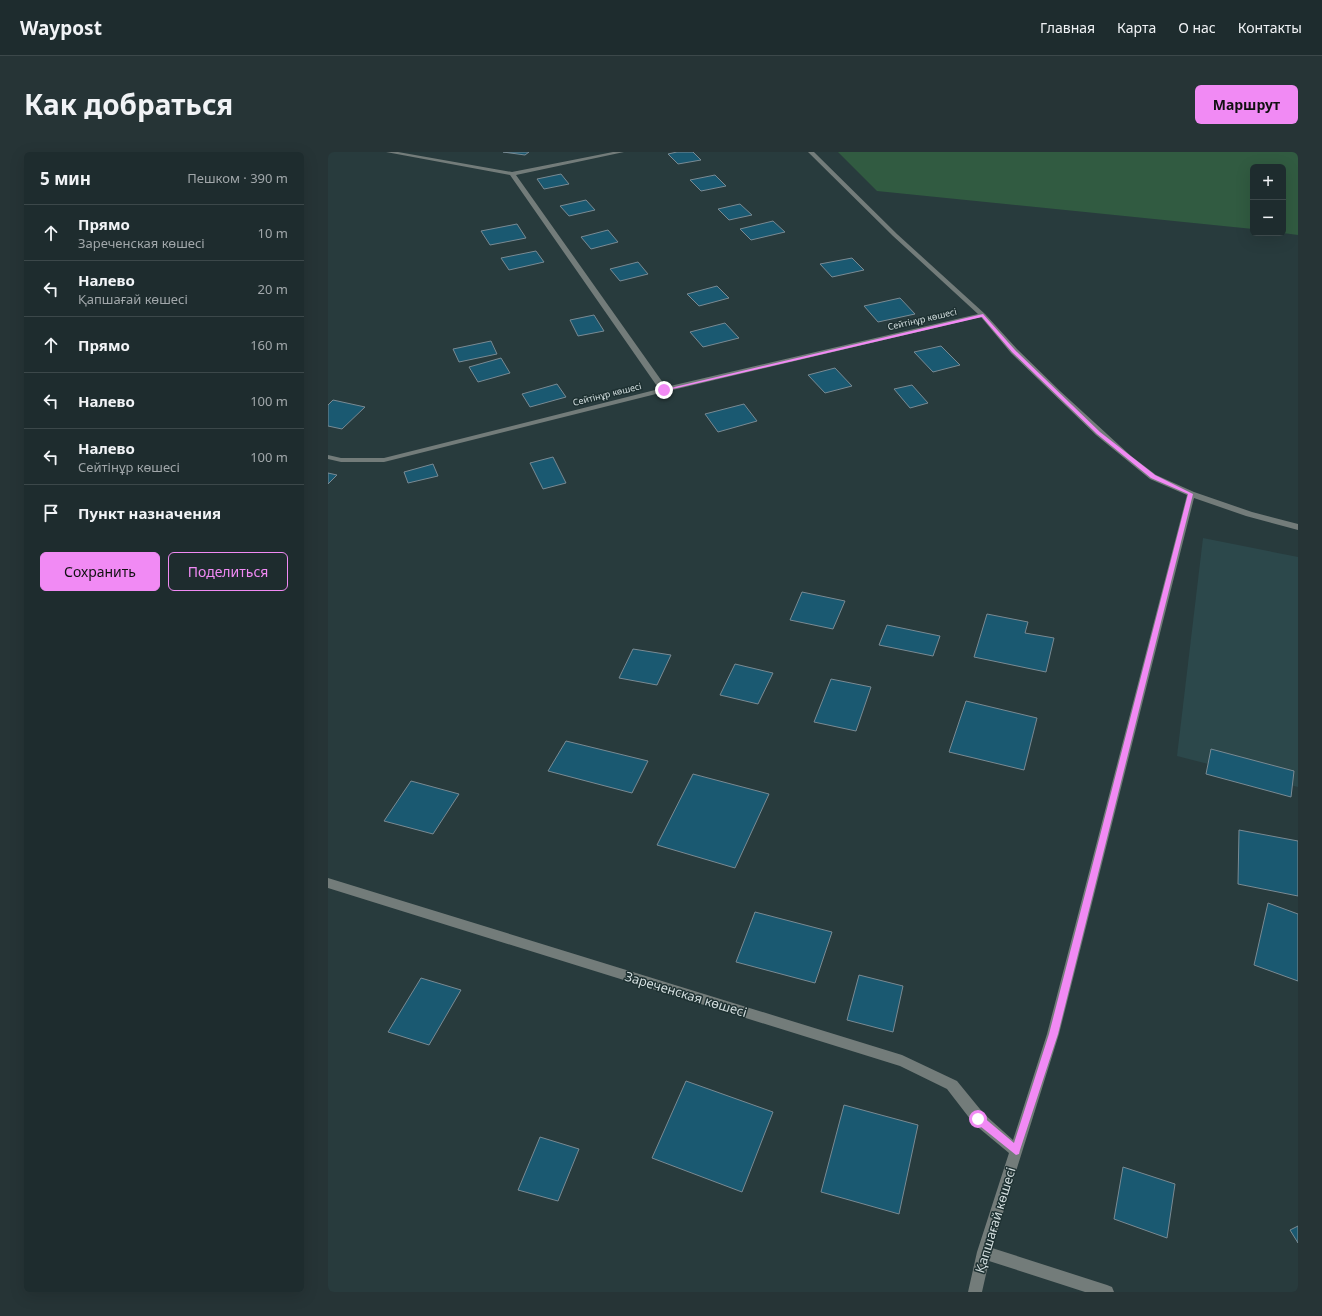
<!DOCTYPE html>
<html lang="ru">
<head>
<meta charset="utf-8">
<style>
  body { margin:0; font-family:"Noto Sans",sans-serif; background:#263436; color:#f1f3f6 }
  .controls { position:absolute; right:12px; top:12px; display:grid; overflow:hidden; border-radius:6px; box-shadow:0 4px 16px #0002 }
  .controls button { width:36px; height:36px; display:grid; place-items:center; padding:0; border:0; border-bottom:1px solid #3c484a; background:#1e2c2e; color:#f1f3f6; font:20px sans-serif }
  .stop { position:absolute; width:12px; height:12px; margin:-9px; border:3px solid #f18af4; border-radius:50%; background:#fff }
  .stop.end { background:#f18af4; border-color:#fff; box-shadow:0 1px 4px #0008 }
  .list { margin:0; padding:0; list-style:none }
  h2 { display:flex; justify-content:space-between; align-items:center; height:52px; margin:0; padding:0 16px; font-size:17px }
  h2 small { font-size:13px; font-weight:400; color:#a1a7aa }
  .list li { display:grid; grid-template-columns:26px 1fr auto; gap:12px; align-items:center; box-sizing:border-box; height:56px; padding:0 16px; border-top:1px solid #3c484a }
  .list b { display:block; font-size:15px; white-space:nowrap }
  .list p { margin:0; font-size:13px; white-space:nowrap; color:#a1a7aa }
  .list em { font-size:13px; font-style:normal; color:#a1a7aa }
  .actions { display:flex; gap:8px; padding:12px 16px }
  .actions a { flex:1; padding:9px 0; border:1px solid #f18af4; border-radius:6px; text-align:center; font-size:14px; color:#f18af4 }
  .actions .main { background:#f18af4; color:#111 }
  .icon { flex:none; width:22px; height:22px; fill:none; stroke:currentColor; stroke-width:2; stroke-linecap:round; stroke-linejoin:round }
  .map { position:relative; flex:none; width:970px; height:1140px; overflow:hidden; border-radius:6px }
  header { display:flex; align-items:center; gap:24px; box-sizing:border-box; height:56px; padding:0 20px; background:#1e2c2e; border-bottom:1px solid #3c484a }
  header strong { font-size:19px }
  nav { display:flex; gap:22px; margin-inline-start:auto; font-size:14px }
  .intro { display:flex; align-items:center; justify-content:space-between; box-sizing:border-box; height:96px; padding:0 24px }
  h1 { margin:0; font-size:28px }
  .button { padding:10px 18px; border-radius:6px; background:#f18af4; color:#111; font-size:14px; font-weight:700 }
  main { display:flex; gap:24px; padding:0 24px }
  aside { flex:1; background:#1e2c2e; border-radius:6px; box-shadow:0 4px 16px #0002 }
  .map>svg:first-child { display:block }
  .built { fill:#2c484b }
  .green { fill:#315b41 }
  .building { fill:#1a5971; stroke:#798a93 }
  .lines { fill:none; stroke-linecap:round; stroke-linejoin:round }
  .minor { fill:#737c7a; fill-rule:evenodd }
  .route { fill:#f18af4 }
  .labels { text-anchor:middle; dominant-baseline:central; stroke-width:3; stroke-linejoin:round; paint-order:stroke }
  .far-street-label { font-size:9px; fill:#d3dedf; stroke:#1e3132 }
  .near-street-label { font-size:13px; fill:#d3dedf; stroke:#1e3132 }
</style>
</head>
<body>
<header>
<strong>Waypost</strong>
<nav><a>Главная</a><a>Карта</a><a>О нас</a><a>Контакты</a></nav>
</header>
<div class="intro"><h1>Как добраться</h1><a class="button">Маршрут</a></div>
<main>
<aside>
<h2>5 мин<small>Пешком · 390 m</small></h2>
<ul class="list">
<li><svg class="icon" aria-label="ahead" viewBox="0 0 24 24"><path d="M12 20V5M6 11l6-6 6 6"/></svg><div><b>Прямо</b><p>Зареченская көшесі</p></div><em>10 m</em></li>
<li><svg class="icon" aria-label="left" viewBox="0 0 24 24"><path d="M17 20v-9H6M10 6l-5 5 5 5"/></svg><div><b>Налево</b><p>Қапшағай көшесі</p></div><em>20 m</em></li>
<li><svg class="icon" aria-label="ahead" viewBox="0 0 24 24"><path d="M12 20V5M6 11l6-6 6 6"/></svg><div><b>Прямо</b></div><em>160 m</em></li>
<li><svg class="icon" aria-label="left" viewBox="0 0 24 24"><path d="M17 20v-9H6M10 6l-5 5 5 5"/></svg><div><b>Налево</b></div><em>100 m</em></li>
<li><svg class="icon" aria-label="left" viewBox="0 0 24 24"><path d="M17 20v-9H6M10 6l-5 5 5 5"/></svg><div><b>Налево</b><p>Сейтінұр көшесі</p></div><em>100 m</em></li>
<li><svg class="icon" aria-label="arrive" viewBox="0 0 24 24"><path d="M6 21V4h12l-3 4 3 4H6"/></svg><div><b>Пункт назначения</b></div></li>
</ul>
<div class="actions"><a class="main">Сохранить</a><a>Поделиться</a></div>
</aside>
<div class="map">
<svg width="970" height="1140" viewBox="0 0 970 1140">
  <rect width="100%" height="100%" fill="#283b3d"/>
  <!-- built -->
  <path class="built" d="M875 386 970 405V635L849 604Z"/>
  <!-- green -->
  <path class="green" d="M510 0H970V83L955 81V15H925V77L549 39Z"/>
  <!-- building -->
  <g class="building">
    <path d="M175 0H201L197 3Z"/>
    <path d="M349 0H365L373 8 350 12 340 2Z"/>
    <path d="M233 22 241 32 216 37 209 27Z"/>
    <path d="M387 23 398 34 373 39 362 28Z"/>
    <path d="M258 48 267 58 241 64 232 54Z"/>
    <path d="M412 52 424 63 401 68 390 57Z"/>
    <path d="M445 69 457 80 423 88 412 77Z"/>
    <path d="M189 72 198 86 162 93 153 79Z"/>
    <path d="M280 78 290 90 263 97 253 85Z"/>
    <path d="M208 99 216 110 181 118 173 106Z"/>
    <path d="M524 106 536 118 504 125 492 112Z"/>
    <path d="M310 110 320 122 292 129 282 117Z"/>
    <path d="M389 134 401 146 371 154 359 142Z"/>
    <path d="M572 146 587 162 550 170 536 154Z"/>
    <path d="M266 163 276 179 250 184 242 168Z"/>
    <path d="M397 171 411 186 375 195 362 180Z"/>
    <path d="M163 189 169 202 131 210 125 197Z"/>
    <path d="M613 194 632 213 605 220 586 200Z"/>
    <path d="M173 206 182 221 150 230 141 215Z"/>
    <path d="M507 216 524 234 497 241 480 223Z"/>
    <path d="M229 232 238 245 202 255 194 242Z"/>
    <path d="M584 233 600 251 582 256 566 237Z"/>
    <path d="M5 248 37 255 14 277 0 274V253Z"/>
    <path d="M416 252 429 269 390 280 377 262Z"/>
    <path d="M225 305 238 331 215 337 202 311Z"/>
    <path d="M105 312 110 324 80 331 76 320Z"/>
    <path d="M0 321 9 323 0 332Z"/>
    <path d="M474 440 517 449 505 477 462 468Z"/>
    <path d="M659 462 700 470 697 481 726 486 718 520 646 505Z"/>
    <path d="M559 473 612 484 605 504 551 493Z"/>
    <path d="M305 497 343 503 329 533 291 526Z"/>
    <path d="M407 512 445 521 430 552 392 543Z"/>
    <path d="M503 527 543 535 528 579 486 570Z"/>
    <path d="M638 549 709 566 696 618 621 600Z"/>
    <path d="M238 589 320 609 304 641 220 619Z"/>
    <path d="M883 597 966 619 963 645 878 622Z"/>
    <path d="M365 622 441 642 407 716 329 693Z"/>
    <path d="M83 629 131 642 105 682 56 669Z"/>
    <path d="M911 678 970 689V744L910 732Z"/>
    <path d="M940 751 970 762V829L926 813Z"/>
    <path d="M427 760 504 780 487 831 408 810Z"/>
    <path d="M531 823 575 834 565 880 519 868Z"/>
    <path d="M93 826 133 838 101 893 60 880Z"/>
    <path d="M358 929 445 960 414 1040 324 1006Z"/>
    <path d="M516 953 590 973 571 1062 493 1040Z"/>
    <path d="M212 985 251 997 230 1049 190 1038Z"/>
    <path d="M795 1015 847 1032 839 1086 786 1067Z"/>
    <path d="M970 1074V1091L962 1078Z"/>
  </g>
  <g class="lines">
    <!-- minor -->
    <path class="minor" d="M58 0H70L184 20 285 0H296L188 23 338 235 650 162 565 84 480 0H486L569 82 657 162 689 197 732 239 803 304 828 323 866 340 924 360 970 372V378L918 364 866 346 731 882 664 1096 779 1133 784 1135 786 1140H757L661 1109 654 1140H640L649 1100 681 1001 646 972 619 937 572 914 0 736V726L574 903 629 929 656 962 685 988 719 882 859 343 822 327 768 283 683 201 653 165 336 240 56 310H13L0 307V303L13 306H56L331 237 182 23Z"/>
  </g>
  <!-- route -->
  <path class="route" d="M655 162 687 198 772 280 827 323 865 342 730 882 692 998 691 1002 688 1003 647 970 646 967 647 964 650 963 654 964 686 991 721 882 860 342 823 326 769 282 684 200 654 165 336 239 334 238Z"/>
  <g class="labels">
    <!-- far-street labels -->
    <g class="far-street-label">
      <text transform="translate(594 167) rotate(-13)">Сейтінұр көшесі</text>
      <text transform="translate(279 242) rotate(-14)">Сейтінұр көшесі</text>
    </g>
    <!-- near-street labels -->
    <g class="near-street-label">
      <text transform="translate(358 842) rotate(17)">Зареченская көшесі</text>
      <text transform="translate(667 1068) rotate(-73)">Қапшағай көшесі</text>
    </g>
  </g>
</svg>
<div class="controls">
<button>+</button>
<button>−</button>
</div>
<div class="stop" style="left:650px;top:967px"></div>
<div class="stop end" style="left:336px;top:238px"></div>
</div>
</main>
</body>
</html>
